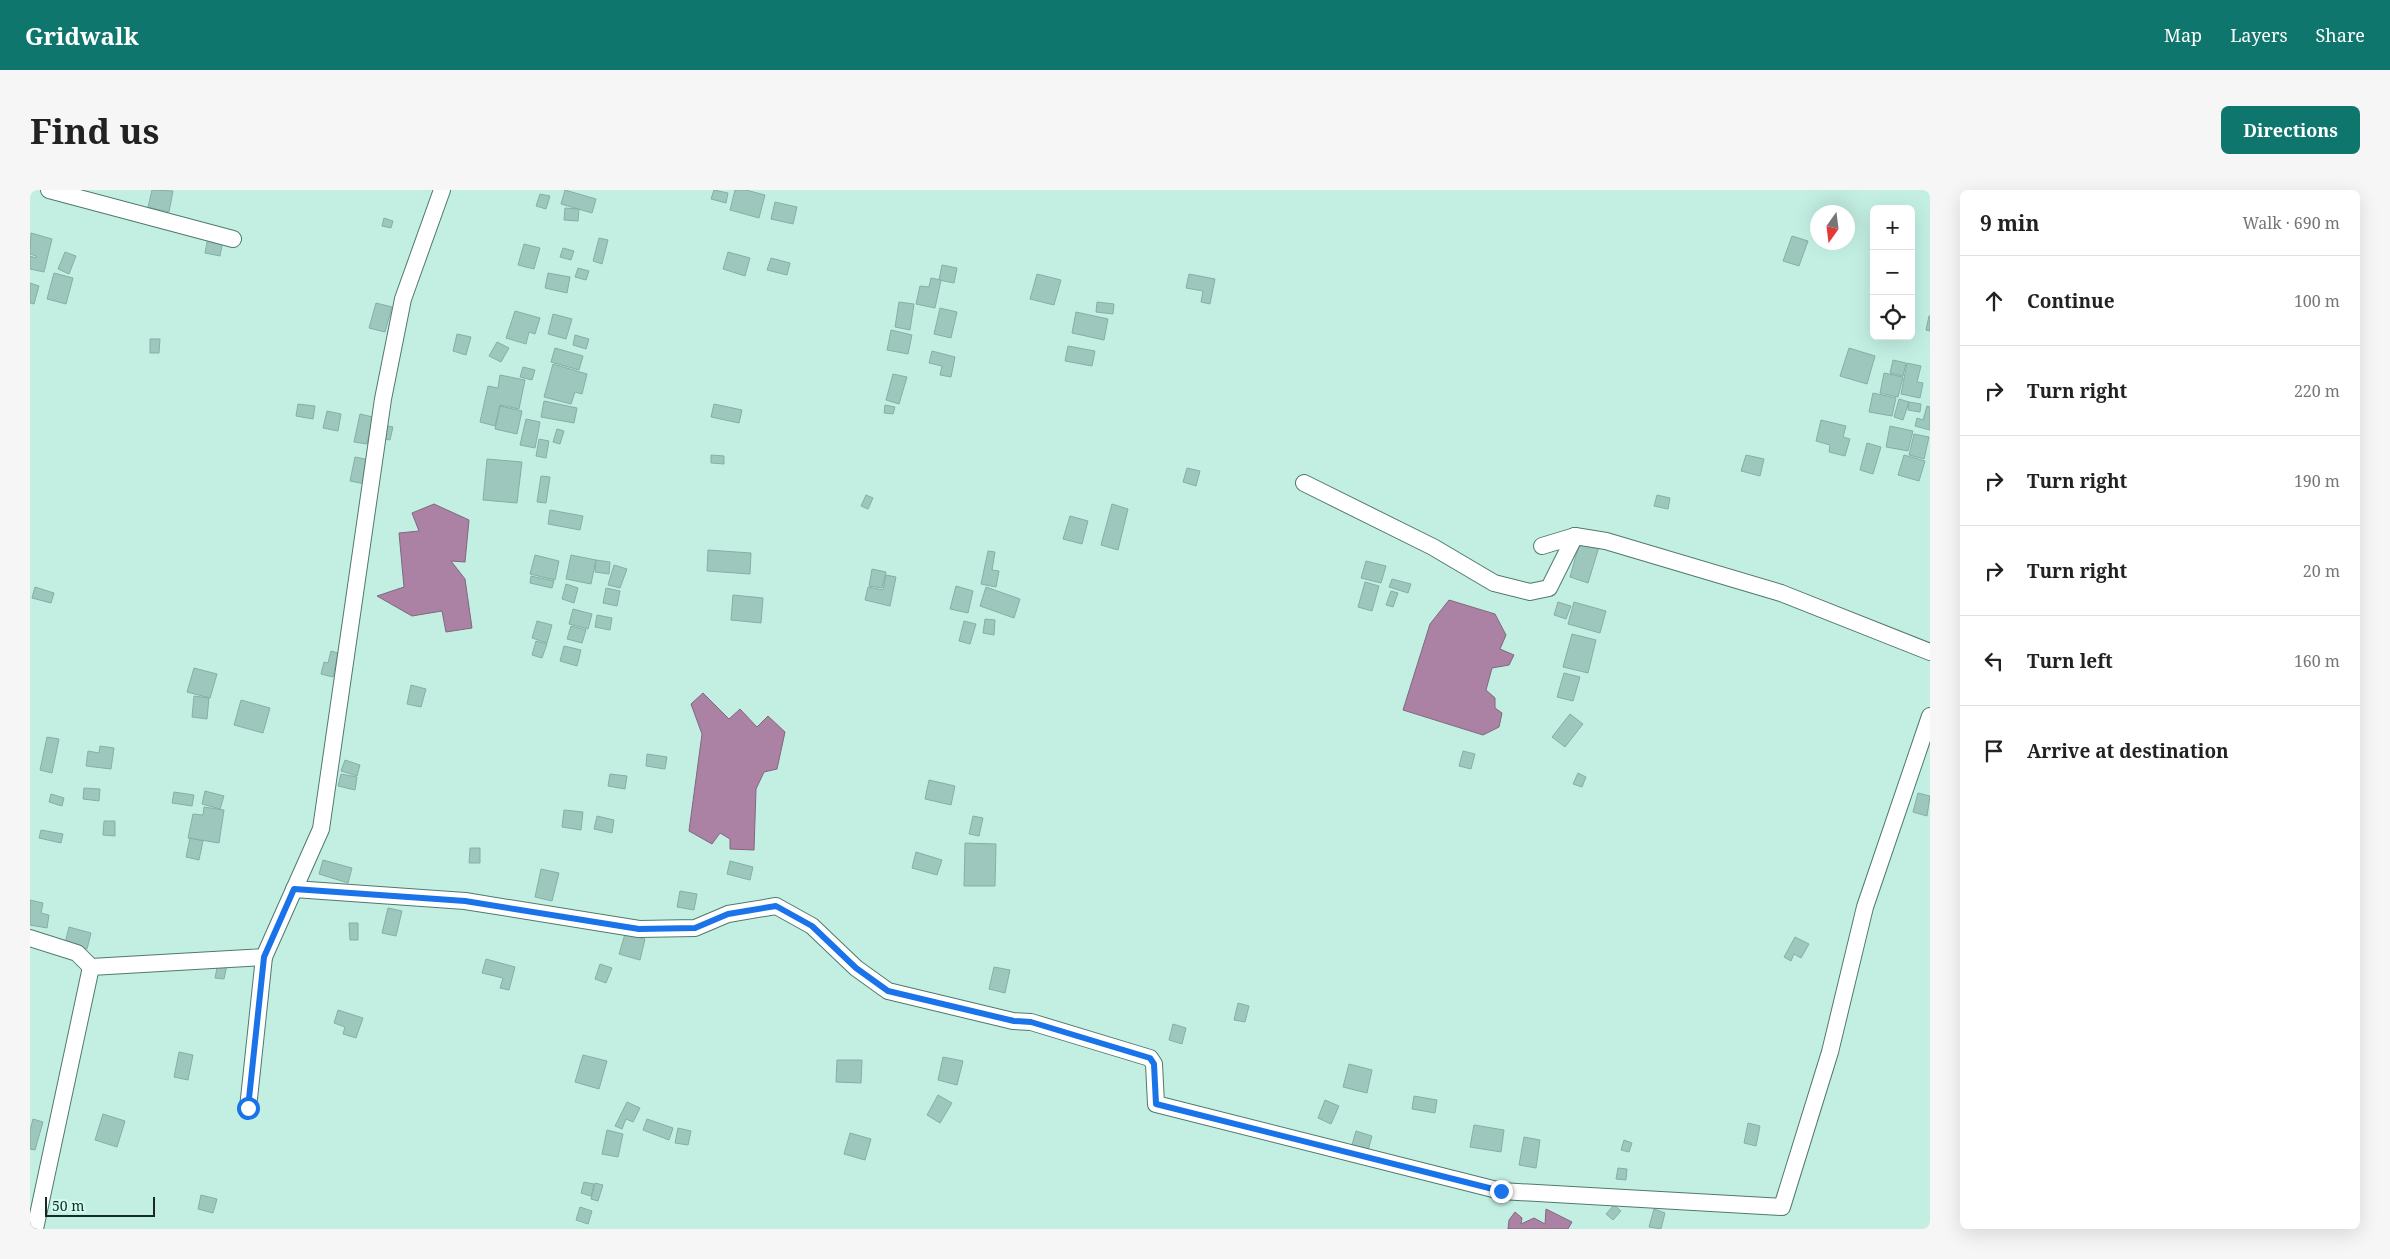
<!DOCTYPE html>
<html lang="en">
<head>
<meta charset="utf-8">
<style>
  body { margin:0; font-family:"Noto Serif",serif; background:#f6f6f6; color:#222 }
  .controls { position:absolute; right:15px; top:15px; display:grid; overflow:hidden; border-radius:8px; box-shadow:0 5px 20px #0002 }
  .controls button { width:45px; height:45px; display:grid; place-items:center; padding:0; border:0; border-bottom:1px solid #e0e0e0; background:#fff; color:#222; font:25px sans-serif }
  .compass { position:absolute; left:1780px; top:15px; width:45px; height:45px; border-radius:50%; background:#fff; box-shadow:0 5px 20px #0002; rotate:194deg }
  .scale { position:absolute; left:15px; bottom:12px; width:110px; box-sizing:border-box; padding-left:5px; border:2px solid #192a26; border-top:0; font-size:14px; line-height:18px; white-space:nowrap; color:#192a26; -webkit-text-stroke:4px #d0fcf0; paint-order:stroke }
  .stop { position:absolute; width:15px; height:15px; margin:-11px; border:4px solid #1a73e8; border-radius:50%; background:#fff }
  .stop.end { background:#1a73e8; border-color:#fff; box-shadow:0 1px 5px #0008 }
  .list { margin:0; padding:0; list-style:none }
  h2 { display:flex; justify-content:space-between; align-items:center; height:65px; margin:0; padding:0 20px; font-size:21px }
  h2 small { font-size:16px; font-weight:400; color:#767676 }
  .list li { display:grid; grid-template-columns:32px 1fr auto; gap:15px; align-items:center; box-sizing:border-box; height:90px; padding:0 20px; border-top:1px solid #e0e0e0 }
  .list b { display:block; font-size:19px; white-space:nowrap }
  .list em { font-size:16px; font-style:normal; color:#767676 }
  .icon { flex:none; width:28px; height:28px; fill:none; stroke:currentColor; stroke-width:2; stroke-linecap:round; stroke-linejoin:round }
  .map { position:relative; flex:none; width:1900px; height:1039px; overflow:hidden; border-radius:8px }
  header { display:flex; align-items:center; gap:30px; box-sizing:border-box; height:70px; padding:0 25px; background:#0f766e; color:#fff }
  header strong { font-size:24px }
  nav { display:flex; gap:28px; margin-inline-start:auto; font-size:18px }
  .intro { display:flex; align-items:center; justify-content:space-between; box-sizing:border-box; height:120px; padding:0 30px }
  h1 { margin:0; font-size:35px }
  .button { padding:12px 22px; border-radius:8px; background:#0f766e; color:#fff; font-size:18px; font-weight:700 }
  main { display:flex; gap:30px; padding:0 30px }
  aside { flex:1; background:#fff; border-radius:8px; box-shadow:0 5px 20px #0002 }
  .map>svg:first-child { display:block }
  .water { fill:#ab82a3; stroke:#7f687e }
  .building { fill:#9dc7bc; stroke:#85afa4 }
  .lines { fill:none; stroke-linecap:round; stroke-linejoin:round }
  .street-casing { stroke:#50786e; stroke-width:18 }
  .street { stroke:#fff; stroke-width:16 }
  .route { stroke:#1a73e8; stroke-width:6 }
</style>
</head>
<body>
<header>
<strong>Gridwalk</strong>
<nav><a>Map</a><a>Layers</a><a>Share</a></nav>
</header>
<div class="intro"><h1>Find us</h1><a class="button">Directions</a></div>
<main>
<div class="map">
<svg width="1900" height="1039" viewBox="0 0 1900 1039">
  <rect width="100%" height="100%" fill="#c3efe3"/>
  <!-- water -->
  <g class="water">
    <path d="M404 314 439 330 435 372 421 371 435 389 442 438 416 442 412 421 382 426 347 406 374 397 369 343 389 341 382 323Z"/>
    <path d="M1419 410 1465 424 1476 445 1470 459 1484 465 1479 475 1462 478 1456 500 1465 508V518L1472 523 1469 537 1453 545 1373 520 1400 434Z"/>
    <path d="M673 503 699 529 710 519 727 537 738 526 755 542 747 579 734 582 726 599 724 660 700 659V649L690 643 682 654 659 641 672 544 661 514Z"/>
    <path d="M1516 1019 1542 1032 1538 1039H1478L1479 1030 1485 1022 1492 1028 1491 1034 1504 1028 1515 1034Z"/>
  </g>
  <!-- building -->
  <g class="building">
    <path d="M122 0 143 1 139 22 118 17Z"/>
    <path d="M535 0 566 9 562 23 531 14Z"/>
    <path d="M684 0 698 3 696 13 681 9Z"/>
    <path d="M705 0H716L735 5 729 28 700 20Z"/>
    <path d="M510 4 520 6 516 19 506 16Z"/>
    <path d="M745 12 767 17 763 34 741 29Z"/>
    <path d="M535 18 549 19 548 31 534 30Z"/>
    <path d="M354 28 363 31 361 38 352 36Z"/>
    <path d="M1 43 22 49 14 82 0 79V66L6 68V66L0 64Z"/>
    <path d="M1762 46 1778 51 1769 76 1753 71Z"/>
    <path d="M178 47 193 50 190 66 175 63Z"/>
    <path d="M569 48 578 50 572 74 563 71Z"/>
    <path d="M494 54 510 58 504 79 488 75Z"/>
    <path d="M533 58 544 61 541 70 530 67Z"/>
    <path d="M35 62 46 66 39 84 28 79Z"/>
    <path d="M698 62 720 68 715 86 693 79Z"/>
    <path d="M741 68 760 73 757 85 737 80Z"/>
    <path d="M912 75 927 78 924 93 909 90Z"/>
    <path d="M548 78 559 81 556 90 545 87Z"/>
    <path d="M24 83 43 88 36 114 17 109Z"/>
    <path d="M518 83 540 87 537 103 515 98Z"/>
    <path d="M1007 84 1031 90 1024 115 1000 109Z"/>
    <path d="M1159 84 1185 89 1180 114 1171 112 1173 101 1156 98Z"/>
    <path d="M901 88 911 90 905 118 886 114 890 96 899 97Z"/>
    <path d="M0 93 9 96 4 114 0 113Z"/>
    <path d="M869 112 884 114 880 140 865 137Z"/>
    <path d="M1067 112 1084 114 1083 124 1066 122Z"/>
    <path d="M346 113 362 117 355 142 339 138Z"/>
    <path d="M910 118 927 122 921 148 904 144Z"/>
    <path d="M485 121 510 128 505 144 499 142 496 154 476 148Z"/>
    <path d="M1046 122 1078 129 1074 150 1042 143Z"/>
    <path d="M523 124 542 129 536 149 518 144Z"/>
    <path d="M1899 126H1900V141L1896 140Z"/>
    <path d="M861 140 882 145 878 164 857 160Z"/>
    <path d="M427 144 441 147 436 165 423 161Z"/>
    <path d="M545 145 559 149 556 159 543 155Z"/>
    <path d="M120 149H130L129 163H120Z"/>
    <path d="M467 152 479 158 471 172 459 166Z"/>
    <path d="M1038 156 1065 161 1062 176 1035 171Z"/>
    <path d="M525 158 553 166 549 180 521 172Z"/>
    <path d="M1819 158 1845 166 1837 194 1810 186Z"/>
    <path d="M902 161 925 167 921 187 910 185 912 176 899 173Z"/>
    <path d="M1863 170 1876 173 1873 186 1860 183Z"/>
    <path d="M1877 173 1891 176 1887 192 1893 193 1890 208 1871 204Z"/>
    <path d="M523 174 557 184 552 204 545 202 541 214 514 207Z"/>
    <path d="M493 177 505 180 502 190 490 187Z"/>
    <path d="M1854 183 1873 187 1868 207 1850 203Z"/>
    <path d="M863 184 877 187 869 214 856 210Z"/>
    <path d="M470 185 495 190 489 219 470 215 465 236 450 232 458 196 468 198Z"/>
    <path d="M1843 203 1866 208 1862 226 1839 222Z"/>
    <path d="M1869 209 1879 212 1873 230 1864 227Z"/>
    <path d="M514 211 547 218 544 233 511 227Z"/>
    <path d="M1879 212 1891 214 1890 222 1878 220Z"/>
    <path d="M268 214 285 216 283 229 266 226Z"/>
    <path d="M684 214 712 220 709 233 681 227Z"/>
    <path d="M855 215 865 217 863 224 854 223Z"/>
    <path d="M470 216 492 221 487 244 465 239Z"/>
    <path d="M1897 216 1900 217V240L1885 236 1887 228 1893 230Z"/>
    <path d="M297 221 311 224 308 241 293 238Z"/>
    <path d="M330 224 343 227 337 254 324 252Z"/>
    <path d="M496 229 510 232 505 258 490 255Z"/>
    <path d="M1791 230 1816 236 1813 247 1820 249 1815 266 1799 262 1800 255 1786 251Z"/>
    <path d="M354 235 363 237 360 250 351 248Z"/>
    <path d="M1860 236 1883 241 1878 261 1856 257Z"/>
    <path d="M527 239 534 241 530 254 523 252Z"/>
    <path d="M1884 244 1899 247 1894 269 1879 265Z"/>
    <path d="M509 249 519 251 516 268 506 266Z"/>
    <path d="M1837 253 1851 257 1843 284 1830 280Z"/>
    <path d="M681 265 694 266V274L681 273Z"/>
    <path d="M1716 265 1734 269 1730 286 1711 281Z"/>
    <path d="M1874 265 1895 271 1889 291 1868 285Z"/>
    <path d="M325 267 340 270 335 294 320 291Z"/>
    <path d="M457 269 492 272 487 313 453 310Z"/>
    <path d="M1157 278 1170 281 1166 296 1153 292Z"/>
    <path d="M511 286 520 287 516 313 507 312Z"/>
    <path d="M836 305 843 308 838 319 831 316Z"/>
    <path d="M1627 305 1640 308 1638 319 1624 316Z"/>
    <path d="M1082 314 1098 319 1088 360 1071 355Z"/>
    <path d="M520 320 553 326 550 340 518 334Z"/>
    <path d="M1040 326 1058 331 1052 354 1033 349Z"/>
    <path d="M1550 351 1569 357 1558 393 1540 387Z"/>
    <path d="M678 360 721 363 720 384 677 381Z"/>
    <path d="M958 361 965 362 962 380 969 381 966 397 951 394Z"/>
    <path d="M505 365 529 371 525 390 500 384Z"/>
    <path d="M541 365 566 370 561 394 536 389Z"/>
    <path d="M566 370 580 372 579 384 565 382Z"/>
    <path d="M1336 371 1356 376 1351 393 1331 388Z"/>
    <path d="M584 375 597 379 590 398 578 395Z"/>
    <path d="M842 379 856 382 852 398 839 396Z"/>
    <path d="M856 385 866 387 860 416 835 410 838 397 853 400Z"/>
    <path d="M501 386 524 391 522 398 500 393Z"/>
    <path d="M1362 389 1381 394 1378 403 1359 397Z"/>
    <path d="M1335 392 1349 396 1342 421 1328 417Z"/>
    <path d="M536 394 548 398 544 413 532 409Z"/>
    <path d="M926 396 943 401 938 423 920 419Z"/>
    <path d="M5 397 24 403 21 413 2 408Z"/>
    <path d="M956 397 990 409 984 428 950 416Z"/>
    <path d="M576 398 590 401 587 416 573 413Z"/>
    <path d="M1361 401 1368 403 1363 417 1356 415Z"/>
    <path d="M703 405 733 408 731 433 701 430Z"/>
    <path d="M1528 412 1541 416 1536 429 1524 425Z"/>
    <path d="M1544 412 1576 421 1570 443 1538 434Z"/>
    <path d="M543 419 562 424 558 439 539 434Z"/>
    <path d="M567 425 582 428 580 440 565 437Z"/>
    <path d="M955 429 965 430 964 445 953 443Z"/>
    <path d="M507 431 522 435 517 453 502 448Z"/>
    <path d="M934 431 946 434 940 454 929 451Z"/>
    <path d="M541 436 556 440 552 453 537 449Z"/>
    <path d="M1542 444 1566 450 1558 483 1533 477Z"/>
    <path d="M506 451 517 454 512 468 502 465Z"/>
    <path d="M534 456 551 460 547 476 530 471Z"/>
    <path d="M301 461 308 463 303 487 291 484 294 472 298 473Z"/>
    <path d="M164 478 187 484 180 508 157 502Z"/>
    <path d="M1534 483 1550 487 1543 511 1527 507Z"/>
    <path d="M381 495 396 499 391 517 377 514Z"/>
    <path d="M164 506 179 508 177 529 162 527Z"/>
    <path d="M211 510 240 518 233 543 204 535Z"/>
    <path d="M1540 524 1553 534 1535 557 1522 547Z"/>
    <path d="M17 547 29 549 22 583 10 580Z"/>
    <path d="M70 556 84 558 81 579 56 576 58 561 69 563Z"/>
    <path d="M1433 561 1445 564 1441 579 1429 576Z"/>
    <path d="M617 564 637 567 635 579 616 576Z"/>
    <path d="M315 570 330 575 327 586 311 581Z"/>
    <path d="M1548 583 1556 587 1552 597 1543 594Z"/>
    <path d="M311 584 327 587 325 600 308 596Z"/>
    <path d="M580 584 597 586 595 599 578 596Z"/>
    <path d="M899 590 925 596 921 615 895 609Z"/>
    <path d="M54 598 70 599 69 611 53 609Z"/>
    <path d="M175 601 194 606 190 619 172 614Z"/>
    <path d="M144 602 164 605 162 616 142 613Z"/>
    <path d="M1888 603 1900 606 1897 626 1883 622Z"/>
    <path d="M21 604 34 608 32 616 19 612Z"/>
    <path d="M174 617 194 620 189 653 158 648 163 624 173 625Z"/>
    <path d="M534 620 553 622 551 640 532 637Z"/>
    <path d="M567 626 584 630 582 643 564 639Z"/>
    <path d="M943 626 953 628 949 646 939 644Z"/>
    <path d="M74 631H85V646L73 645Z"/>
    <path d="M11 640 33 644 31 653 9 648Z"/>
    <path d="M160 648 173 651 169 670 156 667Z"/>
    <path d="M935 653 966 654 965 696H934Z"/>
    <path d="M440 658H450V673H439Z"/>
    <path d="M886 662 912 670 907 685 882 678Z"/>
    <path d="M293 670 322 678 318 693 289 684Z"/>
    <path d="M700 671 723 677 720 690 697 684Z"/>
    <path d="M511 679 529 683 522 711 505 707Z"/>
    <path d="M650 701 667 704 664 720 647 717Z"/>
    <path d="M0 710 13 713 11 723 19 725 17 738 0 735Z"/>
    <path d="M358 718 372 721 366 746 352 743Z"/>
    <path d="M319 733H328V750H320Z"/>
    <path d="M39 737 61 743 57 759 35 753Z"/>
    <path d="M595 744 615 749 610 770 589 764Z"/>
    <path d="M1765 747 1779 754 1771 768 1764 764 1761 771 1754 767Z"/>
    <path d="M456 769 485 777 479 800 470 798 473 788 452 783Z"/>
    <path d="M188 773 197 775 194 789 185 788Z"/>
    <path d="M570 774 582 778 576 793 565 789Z"/>
    <path d="M964 777 980 780 975 803 959 799Z"/>
    <path d="M1208 813 1219 816 1215 832 1204 830Z"/>
    <path d="M308 820 333 828 326 848 313 844 315 837 304 833Z"/>
    <path d="M1143 834 1156 838 1152 854 1139 850Z"/>
    <path d="M149 862 163 865 158 890 144 887Z"/>
    <path d="M553 865 577 871 569 899 545 892Z"/>
    <path d="M913 867 933 871 927 895 908 890Z"/>
    <path d="M807 870H832L831 893 806 892Z"/>
    <path d="M1319 874 1342 880 1337 903 1313 897Z"/>
    <path d="M908 905 922 913 910 933 897 925Z"/>
    <path d="M1384 906 1407 910 1405 923 1382 919Z"/>
    <path d="M1295 910 1309 916 1301 934 1288 928Z"/>
    <path d="M597 912 610 918 603 932 596 929 592 939 585 936Z"/>
    <path d="M73 924 95 931 87 957 65 950Z"/>
    <path d="M3 929 13 932 5 960 0 959V940Z"/>
    <path d="M617 929 643 938 639 950 613 940Z"/>
    <path d="M1718 933 1730 936 1726 956 1714 953Z"/>
    <path d="M1444 935 1474 940 1471 962 1440 957Z"/>
    <path d="M648 938 661 941 658 955 645 953Z"/>
    <path d="M577 940 593 944 588 967 572 964Z"/>
    <path d="M1326 941 1342 946 1337 964 1321 958Z"/>
    <path d="M820 943 841 949 835 970 814 964Z"/>
    <path d="M1494 947 1510 950 1506 978 1489 975Z"/>
    <path d="M1594 950 1602 953 1599 962 1591 960Z"/>
    <path d="M1588 978 1597 979 1596 990 1586 989Z"/>
    <path d="M554 992 564 994 561 1006 551 1003Z"/>
    <path d="M565 993 573 995 568 1011 561 1009Z"/>
    <path d="M171 1005 187 1009 183 1023 168 1019Z"/>
    <path d="M1584 1015 1591 1021 1583 1030 1576 1024Z"/>
    <path d="M550 1017 562 1021 558 1034 546 1030Z"/>
    <path d="M1624 1019 1635 1023 1631 1039 1619 1037Z"/>
  </g>
  <g class="lines">
    <defs>
      <g id="street">
        <path d="M19 0 203 49"/>
        <path d="M1274 293 1403 357 1464 393 1500 402 1519 398 1545 346 1576 351 1751 403 1900 462"/>
        <path d="M1512 356 1545 346"/>
        <path d="M264 699 435 711 609 739 665 738 698 724 746 716 782 736 826 778 858 801 983 831 1001 832 1120 868 1124 874 1126 914 1471 1001 1752 1017 1800 862 1835 717 1900 526"/>
        <path d="M0 748 47 763 61 777"/>
        <path d="M218 918 234 767"/>
        <path d="M5 1039 61 777 234 767 291 639 353 209 373 109 412 0"/>
      </g>
    </defs>
    <!-- street casing -->
    <use href="#street" class="street-casing"/>
    <!-- street -->
    <use href="#street" class="street"/>
  </g>
  <g class="lines">
    <!-- route -->
    <path class="route" d="M218 918 234 767 264 699 435 711 609 739 665 738 698 724 746 716 782 736 826 778 858 801 984 831 1001 832 1120 868 1124 874 1126 914 1471 1001"/>
  </g>
</svg>
<div class="controls">
<button>+</button>
<button>−</button>
<button><svg class="icon" aria-label="locate" viewBox="0 0 24 24"><circle cx="12" cy="12" r="6"/><path d="M12 2v4M12 18v4M2 12h4M18 12h4"/></svg></button>
</div>
<svg class="compass" viewBox="-18 -18 36 36"><path d="M0-13l5 13h-10z" fill="#e53935"/><path d="M0 13l5-13h-10z" fill="#767676"/></svg>
<div class="scale">50 m</div>
<div class="stop" style="left:218px;top:918px"></div>
<div class="stop end" style="left:1471px;top:1001px"></div>
</div>
<aside>
<h2>9 min<small>Walk · 690 m</small></h2>
<ul class="list">
<li><svg class="icon" aria-label="ahead" viewBox="0 0 24 24"><path d="M12 20V5M6 11l6-6 6 6"/></svg><div><b>Continue</b></div><em>100 m</em></li>
<li><svg class="icon" aria-label="right" viewBox="0 0 24 24"><path d="M7 20v-9h11M14 6l5 5-5 5"/></svg><div><b>Turn right</b></div><em>220 m</em></li>
<li><svg class="icon" aria-label="right" viewBox="0 0 24 24"><path d="M7 20v-9h11M14 6l5 5-5 5"/></svg><div><b>Turn right</b></div><em>190 m</em></li>
<li><svg class="icon" aria-label="right" viewBox="0 0 24 24"><path d="M7 20v-9h11M14 6l5 5-5 5"/></svg><div><b>Turn right</b></div><em>20 m</em></li>
<li><svg class="icon" aria-label="left" viewBox="0 0 24 24"><path d="M17 20v-9H6M10 6l-5 5 5 5"/></svg><div><b>Turn left</b></div><em>160 m</em></li>
<li><svg class="icon" aria-label="arrive" viewBox="0 0 24 24"><path d="M6 21V4h12l-3 4 3 4H6"/></svg><div><b>Arrive at destination</b></div></li>
</ul>
</aside>
</main>
</body>
</html>
